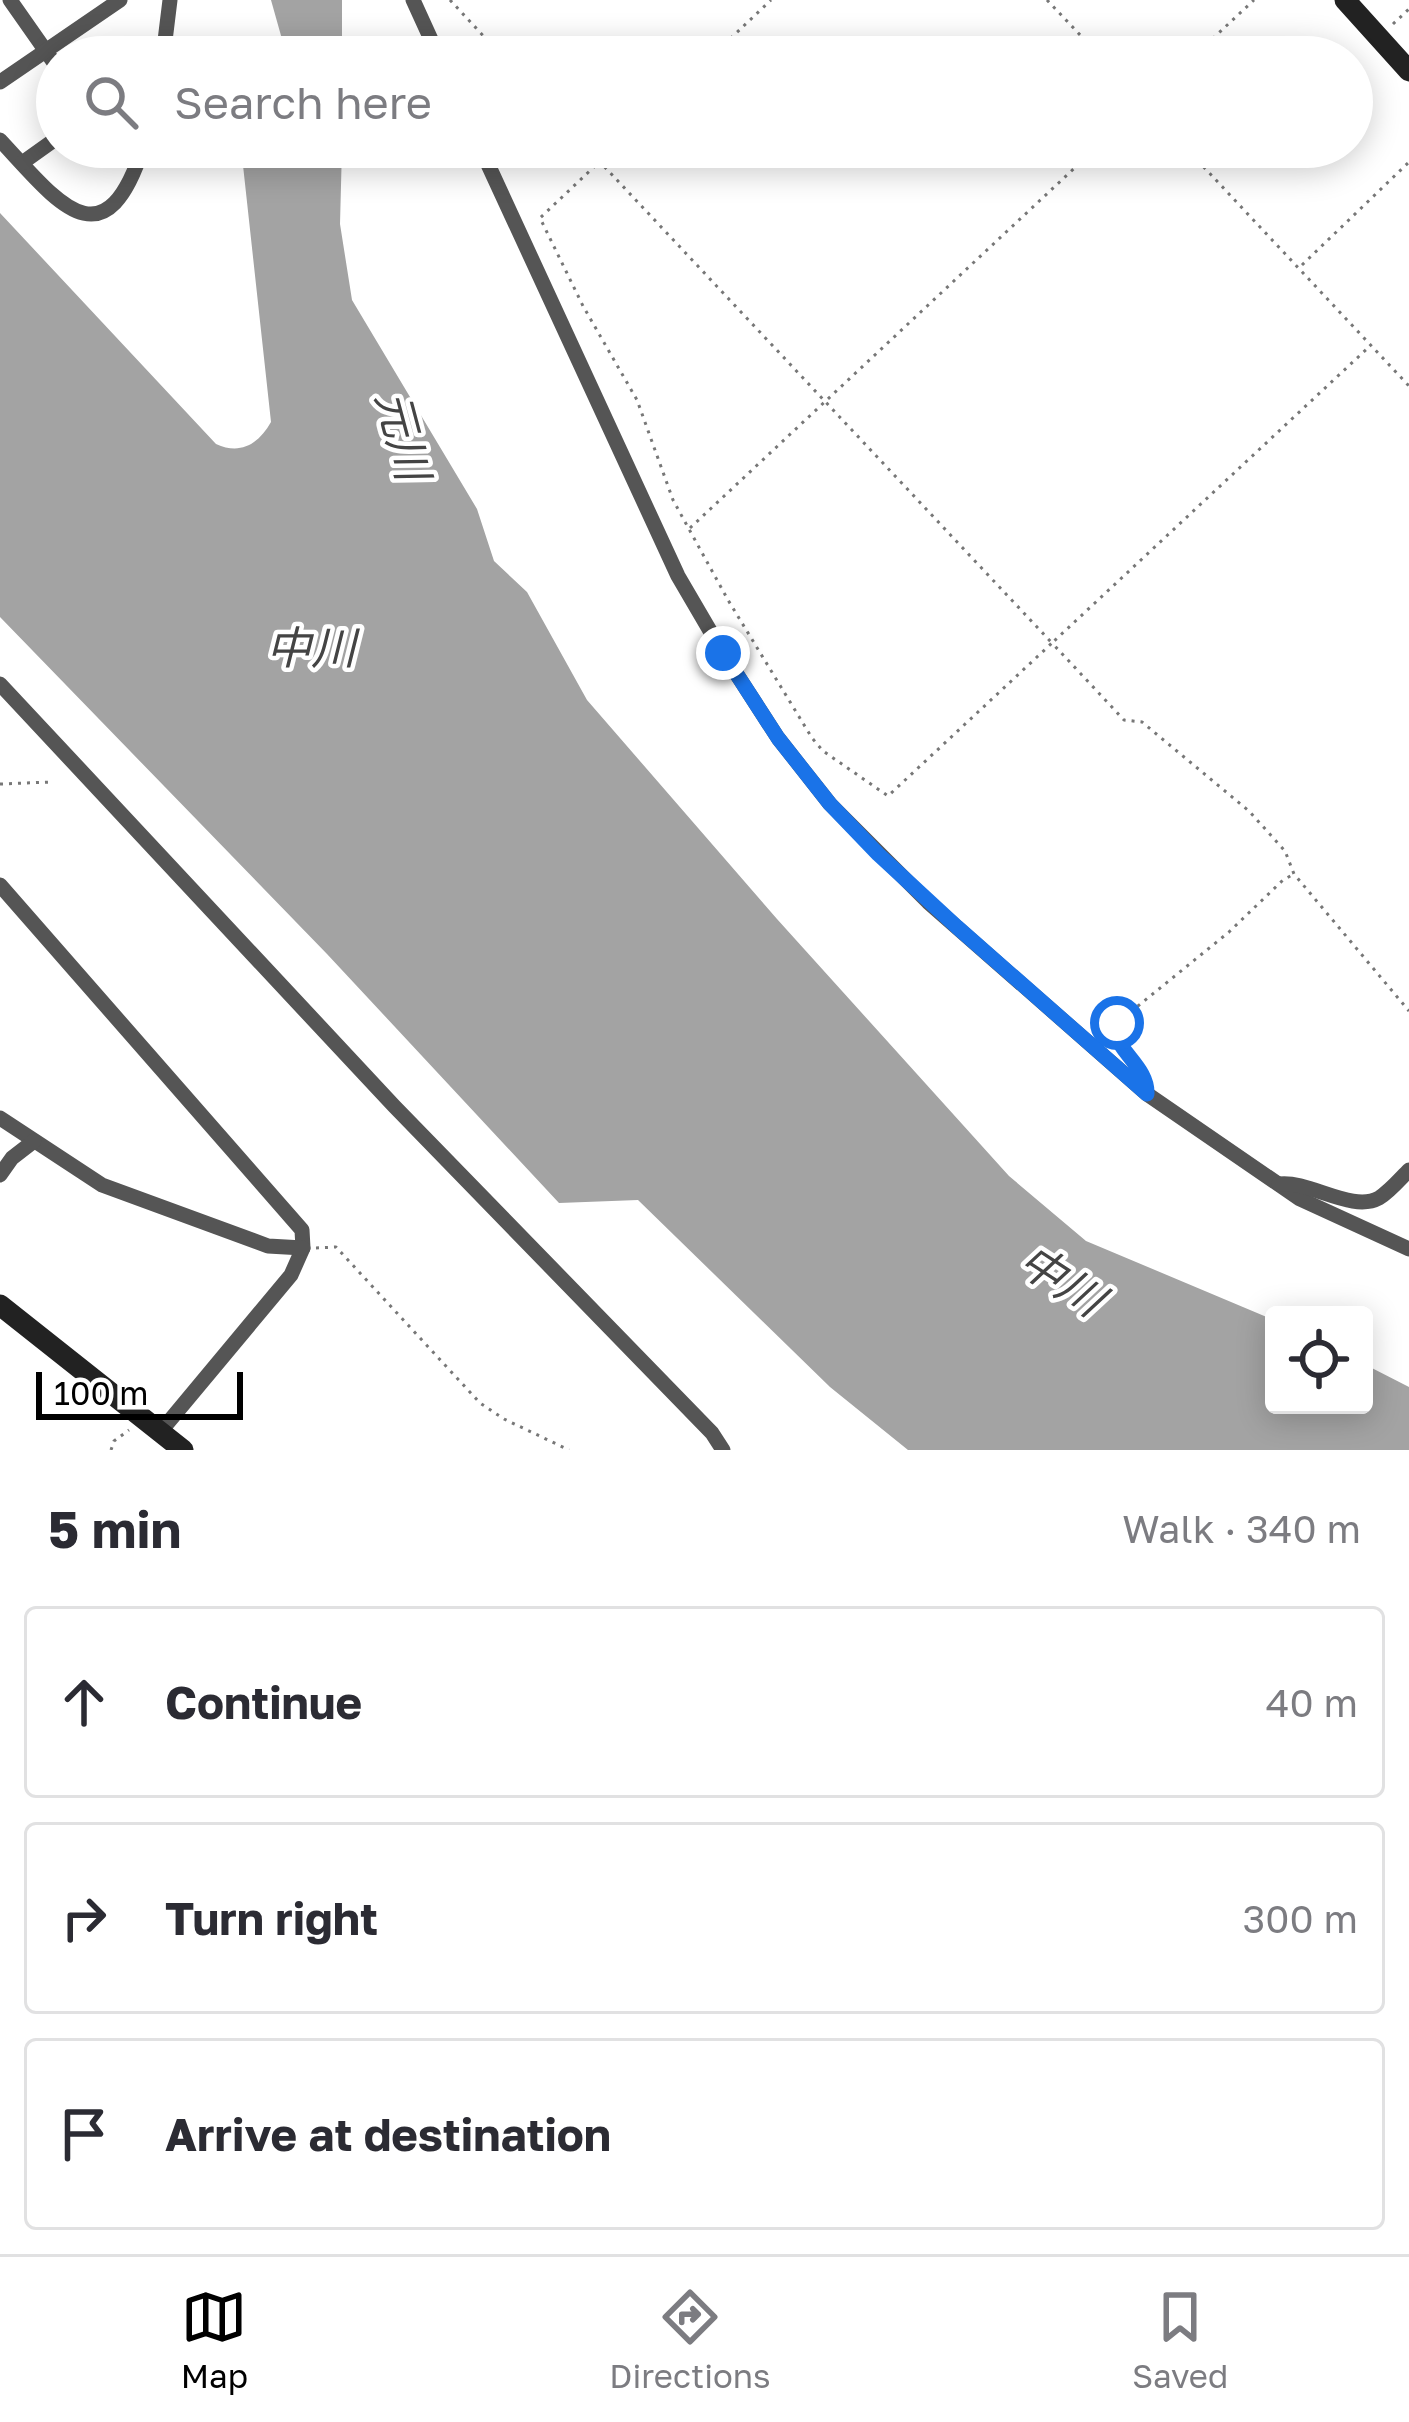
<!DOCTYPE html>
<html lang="en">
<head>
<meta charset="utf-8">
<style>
  body { margin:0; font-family:"Golos Text","Noto Sans JP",sans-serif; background:#f7f7f7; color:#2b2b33 }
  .controls { position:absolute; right:36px; bottom:36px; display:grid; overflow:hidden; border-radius:12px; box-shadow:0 6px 30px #0003 }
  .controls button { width:108px; height:108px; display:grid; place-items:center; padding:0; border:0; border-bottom:3px solid #e1e1e2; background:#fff; color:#2b2b33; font:60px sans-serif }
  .scale { position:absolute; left:36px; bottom:30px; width:207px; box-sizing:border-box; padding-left:12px; border:6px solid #000; border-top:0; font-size:33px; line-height:42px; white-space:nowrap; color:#000; -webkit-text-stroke:9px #fff; paint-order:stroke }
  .stop { position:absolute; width:36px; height:36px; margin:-27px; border:9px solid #1a73e8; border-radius:50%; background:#fff }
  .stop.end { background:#1a73e8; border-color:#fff; box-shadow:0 3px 12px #0008 }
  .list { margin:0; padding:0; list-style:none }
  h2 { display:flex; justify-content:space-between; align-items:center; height:156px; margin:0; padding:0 48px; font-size:51px }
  h2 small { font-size:39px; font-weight:400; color:#7c7c81 }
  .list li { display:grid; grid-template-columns:78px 1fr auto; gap:36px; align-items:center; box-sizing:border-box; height:192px; margin:0 24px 24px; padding:0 24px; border:3px solid #e1e1e2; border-radius:12px }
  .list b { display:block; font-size:45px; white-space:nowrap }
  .list em { font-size:39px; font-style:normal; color:#7c7c81 }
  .icon { flex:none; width:66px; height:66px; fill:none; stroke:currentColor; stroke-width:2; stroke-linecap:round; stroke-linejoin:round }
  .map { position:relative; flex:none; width:1409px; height:1450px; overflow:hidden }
  .search { position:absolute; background:#fff; box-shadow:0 6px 30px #0003; left:36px; right:36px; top:36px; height:132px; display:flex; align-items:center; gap:30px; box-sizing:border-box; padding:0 42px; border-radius:66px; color:#7c7c81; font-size:45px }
  .sheet { height:804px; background:#fff }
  nav { display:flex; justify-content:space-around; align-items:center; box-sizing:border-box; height:168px; border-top:3px solid #e1e1e2; background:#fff; font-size:33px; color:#7c7c81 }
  nav a { display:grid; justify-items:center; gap:6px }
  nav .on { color:#000 }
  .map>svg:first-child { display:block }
  .water { fill:#a3a3a3 }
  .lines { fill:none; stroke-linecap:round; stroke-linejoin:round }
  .path { stroke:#777; stroke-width:3; stroke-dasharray:3 6; stroke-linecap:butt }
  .street { stroke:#555; stroke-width:15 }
  .secondary { stroke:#222; stroke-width:21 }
  .route { stroke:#1a73e8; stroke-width:15 }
  .labels { text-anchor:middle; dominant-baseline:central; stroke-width:9; stroke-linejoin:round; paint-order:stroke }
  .water-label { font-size:45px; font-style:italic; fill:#444; stroke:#fff }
</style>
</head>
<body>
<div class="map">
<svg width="1409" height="1450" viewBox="0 0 1409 1450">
  <rect width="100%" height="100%" fill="#fff"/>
  <!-- water -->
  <g class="water">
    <path d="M271 0H342V57H287Z"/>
    <path d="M241 147H342L340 224 352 300 477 509 494 561 527 592 587 700 777 919 1009 1176 1086 1241 1274 1320V1405H1364V1364L1409 1387V1450H908L830 1387 638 1200 559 1203 327 954 0 617V213L216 444C240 455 258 445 271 422Z"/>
  </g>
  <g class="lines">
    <!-- path -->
    <g class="path">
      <path d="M450 0 503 57"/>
      <path d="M1047 0 1101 57"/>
      <path d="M1393 24 1409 9"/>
      <path d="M711 57 771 0"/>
      <path d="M1193 57 1254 0"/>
      <path d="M586 147 1052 643 1370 346"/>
      <path d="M615 147 540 218 583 306 637 400 673 500 728 600 812 738 823 751 888 796 1052 643 1124 720 1142 722 1249 811 1285 851 1294 874 1409 1011"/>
      <path d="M1185 147 1409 386"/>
      <path d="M1302 265 1409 162"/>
      <path d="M690 528 1097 147"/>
      <path d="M0 784 52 782"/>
      <path d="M1133 1061 1119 1045 1113 1032 1117 1023 1229 932 1283 880 1294 874"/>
      <path d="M316 1248 336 1247 480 1403 504 1419 569 1450"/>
      <path d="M111 1450 114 1441 129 1430"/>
    </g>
    <!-- street -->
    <g class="street">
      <path d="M10 0 57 67"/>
      <path d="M413 0 439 57"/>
      <path d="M163 57 170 0"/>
      <path d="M0 82 120 0"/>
      <path d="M0 140C56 200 104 268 143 147"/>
      <path d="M480 147 678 576 723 653 778 738 830 804 928 902 1147 1094 1300 1199 1409 1249"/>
      <path d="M22 163 57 138"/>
      <path d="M0 684 394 1106 712 1433 723 1450"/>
      <path d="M0 885 302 1230 303 1248 291 1275 161 1431"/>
      <path d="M0 1118 102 1185 268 1246 303 1248"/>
      <path d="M0 1175 12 1158 34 1141"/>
      <path d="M1279 1184C1309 1180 1352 1213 1379 1198 1390 1191 1400 1179 1409 1170"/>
    </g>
    <!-- secondary -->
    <g class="secondary">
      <path d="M1345 0 1409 71"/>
      <path d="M0 1305 183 1450"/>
    </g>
  </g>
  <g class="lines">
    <!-- route -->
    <path class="route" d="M723 653 778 738 830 804 878 854 957 927 1147 1094C1148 1069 1122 1055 1114 1032L1117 1023"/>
  </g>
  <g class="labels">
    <!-- water labels -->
    <g class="water-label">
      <text transform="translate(404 435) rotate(75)">元川</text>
      <text x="311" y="647">中川</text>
      <text transform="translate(1062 1279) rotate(33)">中川</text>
    </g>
  </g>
</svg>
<div class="controls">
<button><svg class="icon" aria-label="locate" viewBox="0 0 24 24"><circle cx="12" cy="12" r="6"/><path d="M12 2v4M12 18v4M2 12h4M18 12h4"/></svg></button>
</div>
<div class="scale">100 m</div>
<div class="stop" style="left:1117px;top:1023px"></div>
<div class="stop end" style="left:723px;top:653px"></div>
<div class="search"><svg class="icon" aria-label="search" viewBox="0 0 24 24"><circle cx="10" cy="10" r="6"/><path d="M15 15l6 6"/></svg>Search here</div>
</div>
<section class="sheet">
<h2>5 min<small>Walk · 340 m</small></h2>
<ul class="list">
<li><svg class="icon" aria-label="ahead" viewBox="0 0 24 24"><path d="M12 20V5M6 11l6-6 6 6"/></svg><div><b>Continue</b></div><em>40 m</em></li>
<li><svg class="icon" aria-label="right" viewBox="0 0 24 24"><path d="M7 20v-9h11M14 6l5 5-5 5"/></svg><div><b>Turn right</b></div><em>300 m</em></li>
<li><svg class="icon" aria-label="arrive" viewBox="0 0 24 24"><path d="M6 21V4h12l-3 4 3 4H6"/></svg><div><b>Arrive at destination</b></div></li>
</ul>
</section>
<nav>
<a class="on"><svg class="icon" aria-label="map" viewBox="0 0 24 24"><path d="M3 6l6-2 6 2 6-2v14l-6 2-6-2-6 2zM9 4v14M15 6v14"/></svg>Map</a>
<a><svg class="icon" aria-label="directions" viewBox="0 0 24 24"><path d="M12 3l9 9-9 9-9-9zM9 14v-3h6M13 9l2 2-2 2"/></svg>Directions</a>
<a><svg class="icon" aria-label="saved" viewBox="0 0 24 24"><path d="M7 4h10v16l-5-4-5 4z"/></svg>Saved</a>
</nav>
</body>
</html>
